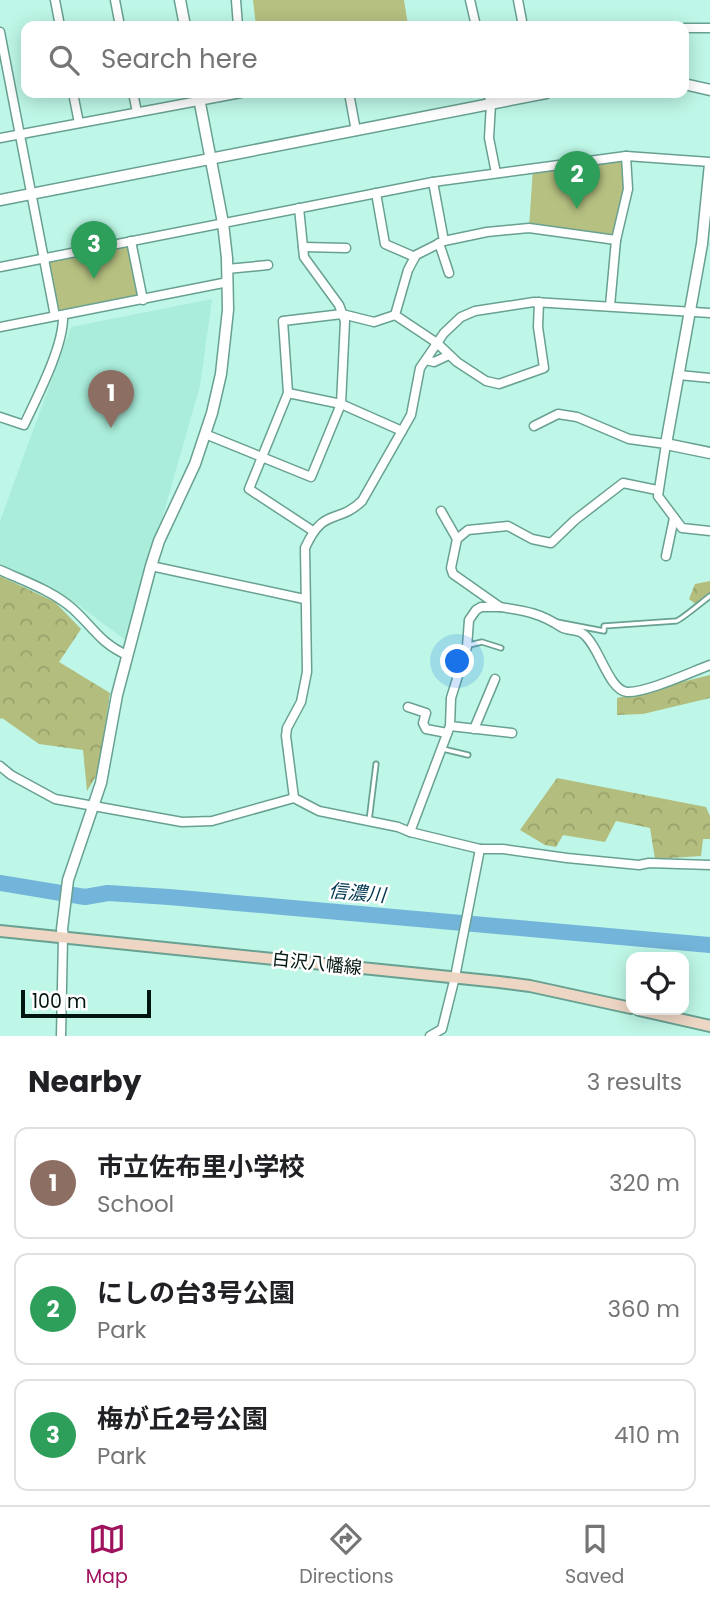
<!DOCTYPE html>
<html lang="en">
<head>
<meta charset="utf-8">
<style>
  body { margin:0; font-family:Poppins,"Noto Sans JP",sans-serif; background:#f6f6f6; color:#202124 }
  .controls { position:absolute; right:21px; bottom:21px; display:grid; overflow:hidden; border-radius:14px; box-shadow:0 4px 18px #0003 }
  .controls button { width:63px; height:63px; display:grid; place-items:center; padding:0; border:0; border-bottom:2px solid #e0e0e0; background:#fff; color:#202124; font:35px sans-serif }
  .scale { position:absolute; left:21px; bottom:18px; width:130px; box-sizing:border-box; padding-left:7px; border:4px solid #011510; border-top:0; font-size:19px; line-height:24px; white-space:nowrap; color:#011510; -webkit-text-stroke:5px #fff; paint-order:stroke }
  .you { position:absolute; left:458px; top:662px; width:24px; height:24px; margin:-18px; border:5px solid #fff; border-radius:50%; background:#1a73e8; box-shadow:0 0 0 10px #1a73e833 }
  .badge { display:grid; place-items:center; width:46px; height:46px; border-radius:50%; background:#9f125d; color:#fff; font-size:23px; font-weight:700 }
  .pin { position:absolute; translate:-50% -58px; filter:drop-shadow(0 2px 4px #0008) }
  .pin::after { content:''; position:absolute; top:37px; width:24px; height:21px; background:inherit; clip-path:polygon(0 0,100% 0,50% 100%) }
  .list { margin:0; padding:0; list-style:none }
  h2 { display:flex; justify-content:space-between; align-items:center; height:91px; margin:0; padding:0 28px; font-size:30px }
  h2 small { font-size:23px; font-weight:400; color:#757577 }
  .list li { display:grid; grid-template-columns:46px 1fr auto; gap:21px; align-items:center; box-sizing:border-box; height:112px; margin:0 14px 14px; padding:0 14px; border:2px solid #e0e0e0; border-radius:14px }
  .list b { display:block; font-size:26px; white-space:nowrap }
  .list p { margin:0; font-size:23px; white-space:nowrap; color:#757577 }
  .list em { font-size:23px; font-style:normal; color:#757577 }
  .icon { flex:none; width:38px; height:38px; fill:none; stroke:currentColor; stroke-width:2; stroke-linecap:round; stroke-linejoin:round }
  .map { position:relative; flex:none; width:710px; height:1036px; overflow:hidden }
  .search { position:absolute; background:#fff; box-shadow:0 4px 18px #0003; left:21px; right:21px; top:21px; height:77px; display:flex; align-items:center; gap:18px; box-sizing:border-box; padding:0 24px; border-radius:14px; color:#757577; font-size:26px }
  .sheet { height:469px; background:#fff }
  nav { display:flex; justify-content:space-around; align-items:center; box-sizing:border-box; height:98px; border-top:2px solid #e0e0e0; background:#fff; font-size:19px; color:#757577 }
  nav a { display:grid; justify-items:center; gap:4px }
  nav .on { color:#9f125d }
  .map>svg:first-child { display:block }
  .built { fill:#a9edda }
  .forest { fill:url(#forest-crowns) }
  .green { fill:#b6c081 }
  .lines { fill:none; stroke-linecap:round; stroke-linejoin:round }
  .river { stroke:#73b4da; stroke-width:16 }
  .service-casing { stroke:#68a091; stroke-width:7 }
  .minor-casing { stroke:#68a091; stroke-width:11 }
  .tertiary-casing { stroke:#68a091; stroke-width:13 }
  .secondary-casing { stroke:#68a091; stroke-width:14 }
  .service { stroke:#fff; stroke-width:3.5 }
  .minor { stroke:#fff; stroke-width:8 }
  .tertiary { stroke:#fff; stroke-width:10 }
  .secondary { stroke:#eed6c4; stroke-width:10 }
  .labels { text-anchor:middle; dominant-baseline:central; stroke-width:5; stroke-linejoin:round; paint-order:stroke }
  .street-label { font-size:18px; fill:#011510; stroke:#fff }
  .water-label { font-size:19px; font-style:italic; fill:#003751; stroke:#fff }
</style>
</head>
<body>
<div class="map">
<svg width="710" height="1036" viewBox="0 0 710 1036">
  <defs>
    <pattern id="forest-crowns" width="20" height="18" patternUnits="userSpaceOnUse" patternTransform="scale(1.75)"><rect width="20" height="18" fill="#b3bd7d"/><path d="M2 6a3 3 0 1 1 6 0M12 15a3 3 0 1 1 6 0" fill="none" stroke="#98a26b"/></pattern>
  </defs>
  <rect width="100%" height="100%" fill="#bef7e7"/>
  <!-- built -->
  <path class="built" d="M212 299 200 386 127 641 70 599 0 564V521L71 327Z"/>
  <!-- forest -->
  <g class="forest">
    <path d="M0 576 55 602 81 629 59 662 110 693 98 773 87 791 83 750 39 744 2 718 0 719Z"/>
    <path d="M710 581V595L697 605 689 599 695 584Z"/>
    <path d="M710 675V698L643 714 617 715V698Z"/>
    <path d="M557 778 706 807 710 816V839H703L701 856 655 859 650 828 616 821 605 842 563 835 556 847 545 845 520 830Z"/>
  </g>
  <!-- green -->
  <g class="green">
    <path d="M253 0H404L408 25 256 26Z"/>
    <path d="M626 156 628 189 616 240 529 228 533 168Z"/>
    <path d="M126 247 130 249 139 293 137 297 61 311 57 309 49 264 52 260Z"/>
  </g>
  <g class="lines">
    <!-- river -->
    <path class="river" d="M0 883 85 897 108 893 169 897 710 945"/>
    <defs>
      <g id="service">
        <path d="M557 622 604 631V626L676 621C681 620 703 601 710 596"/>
        <path d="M469 645 482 642 501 648"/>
        <path d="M443 749 468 755"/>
        <path d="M369 821 376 764"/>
      </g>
      <g id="minor">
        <path d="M55 0 60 26"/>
        <path d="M115 0 120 26"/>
        <path d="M236 0 238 26"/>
        <path d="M470 0 476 26"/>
        <path d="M518 0 523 26"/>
        <path d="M684 28H710"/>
        <path d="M0 32 55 316"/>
        <path d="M73 93 79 123"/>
        <path d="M133 93 137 112"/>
        <path d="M349 93 356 131"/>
        <path d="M488 93 491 104 489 138 496 173"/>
        <path d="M0 138 241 93"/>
        <path d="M433 182 444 241"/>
        <path d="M376 193 385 244 415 257"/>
        <path d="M131 241 143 300"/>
        <path d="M439 243 449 273"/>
        <path d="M303 247 346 248"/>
        <path d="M0 267 433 182 626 156 710 162"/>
        <path d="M227 269 268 265"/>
        <path d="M539 302 538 327 544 368 499 384 486 381 457 362 437 343 395 315 408 270 416 255 444 241 487 232 529 228 616 240"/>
        <path d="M610 306 616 240 628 189 626 156"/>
        <path d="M710 313 534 302 475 311 461 317 444 333 420 368 411 415 362 501C337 525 324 506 305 548L307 672 301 702 287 728 286 736 294 798 319 811 398 827 410 832 480 849H503L567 858 639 865 649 863 710 865"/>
        <path d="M0 327 228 282"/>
        <path d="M426 360 434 362 449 355"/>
        <path d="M679 375 710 378"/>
        <path d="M288 393 341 404 402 431"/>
        <path d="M0 417 24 425C37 397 64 346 63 316"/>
        <path d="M534 426 558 414 577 417 629 439 666 444 658 496 682 528 710 531"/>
        <path d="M205 434 311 477 341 404 345 321 339 305 304 257 299 208"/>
        <path d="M441 511 457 539"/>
        <path d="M313 531 249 489 288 393 283 321 342 314 374 322 395 315"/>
        <path d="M666 556 674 518"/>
        <path d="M151 566 304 599"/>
        <path d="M0 570C24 581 53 591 73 609 93 627 100 643 127 655"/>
        <path d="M500 607C526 611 540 613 561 627 567 631 576 629 582 633 599 644 608 690 627 692 646 693 691 672 710 665"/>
        <path d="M408 707 426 713 423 723 426 729 447 733"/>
        <path d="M450 726 512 733"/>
        <path d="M474 729 495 679"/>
        <path d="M0 766 11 775 55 799 182 822 212 821 294 798"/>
        <path d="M410 832 450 726 451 698 467 647 469 620 476 610 481 607H500L453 574 451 568 457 539 468 530 508 526 532 539 551 543 575 520 623 483 657 490"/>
        <path d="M61 1036 63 937"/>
        <path d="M430 1036 442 1029 455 977 480 849"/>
      </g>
      <g id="tertiary">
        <path d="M180 0 185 26"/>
        <path d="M684 84 710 90"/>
        <path d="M710 164 702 244 666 444 710 453"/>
        <path d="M0 200 546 93"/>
        <path d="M63 937 62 929 68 880 101 783 117 695 151 566 159 541 195 464 212 413 221 374 228 310 227 258 223 223 198 93"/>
      </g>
      <g id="secondary">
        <path d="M0 931 499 982 530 986 631 1008"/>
        <path d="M639 1010 710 1026"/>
      </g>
    </defs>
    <!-- service casing -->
    <use href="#service" class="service-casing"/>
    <!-- minor casing -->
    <use href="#minor" class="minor-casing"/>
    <!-- tertiary casing -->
    <use href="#tertiary" class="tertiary-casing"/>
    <!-- secondary casing -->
    <use href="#secondary" class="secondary-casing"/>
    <!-- service -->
    <use href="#service" class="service"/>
    <!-- minor -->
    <use href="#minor" class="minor"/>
    <!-- tertiary -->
    <use href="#tertiary" class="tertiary"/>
    <!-- secondary -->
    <use href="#secondary" class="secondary"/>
  </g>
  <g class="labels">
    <!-- street labels -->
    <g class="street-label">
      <text transform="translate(317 963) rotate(6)">白沢八幡線</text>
    </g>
    <!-- water labels -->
    <g class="water-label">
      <text transform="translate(357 893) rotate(5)">信濃川</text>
    </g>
  </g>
</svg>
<div class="controls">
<button><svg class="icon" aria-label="locate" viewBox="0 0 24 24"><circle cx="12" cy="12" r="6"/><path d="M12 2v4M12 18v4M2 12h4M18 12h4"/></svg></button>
</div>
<div class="scale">100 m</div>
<div class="you"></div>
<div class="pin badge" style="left:111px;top:428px;background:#8d6e63">1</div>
<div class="pin badge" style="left:577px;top:209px;background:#2e9e5b">2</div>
<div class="pin badge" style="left:94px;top:279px;background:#2e9e5b">3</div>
<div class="search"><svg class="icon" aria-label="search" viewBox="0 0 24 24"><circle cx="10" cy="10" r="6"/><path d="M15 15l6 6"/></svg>Search here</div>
</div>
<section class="sheet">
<h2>Nearby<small>3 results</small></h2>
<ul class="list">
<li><span class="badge" style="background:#8d6e63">1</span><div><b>市立佐布里小学校</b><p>School</p></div><em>320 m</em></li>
<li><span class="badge" style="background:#2e9e5b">2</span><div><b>にしの台3号公園</b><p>Park</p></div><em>360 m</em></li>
<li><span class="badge" style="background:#2e9e5b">3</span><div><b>梅が丘2号公園</b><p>Park</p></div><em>410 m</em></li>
</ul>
</section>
<nav>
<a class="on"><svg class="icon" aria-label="map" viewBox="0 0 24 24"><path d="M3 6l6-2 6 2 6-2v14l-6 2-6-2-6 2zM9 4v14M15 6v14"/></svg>Map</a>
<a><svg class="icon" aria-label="directions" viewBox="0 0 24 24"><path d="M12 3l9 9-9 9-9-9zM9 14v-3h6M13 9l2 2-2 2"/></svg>Directions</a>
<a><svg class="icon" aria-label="saved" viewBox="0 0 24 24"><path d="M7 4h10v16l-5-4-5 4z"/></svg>Saved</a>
</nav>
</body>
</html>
